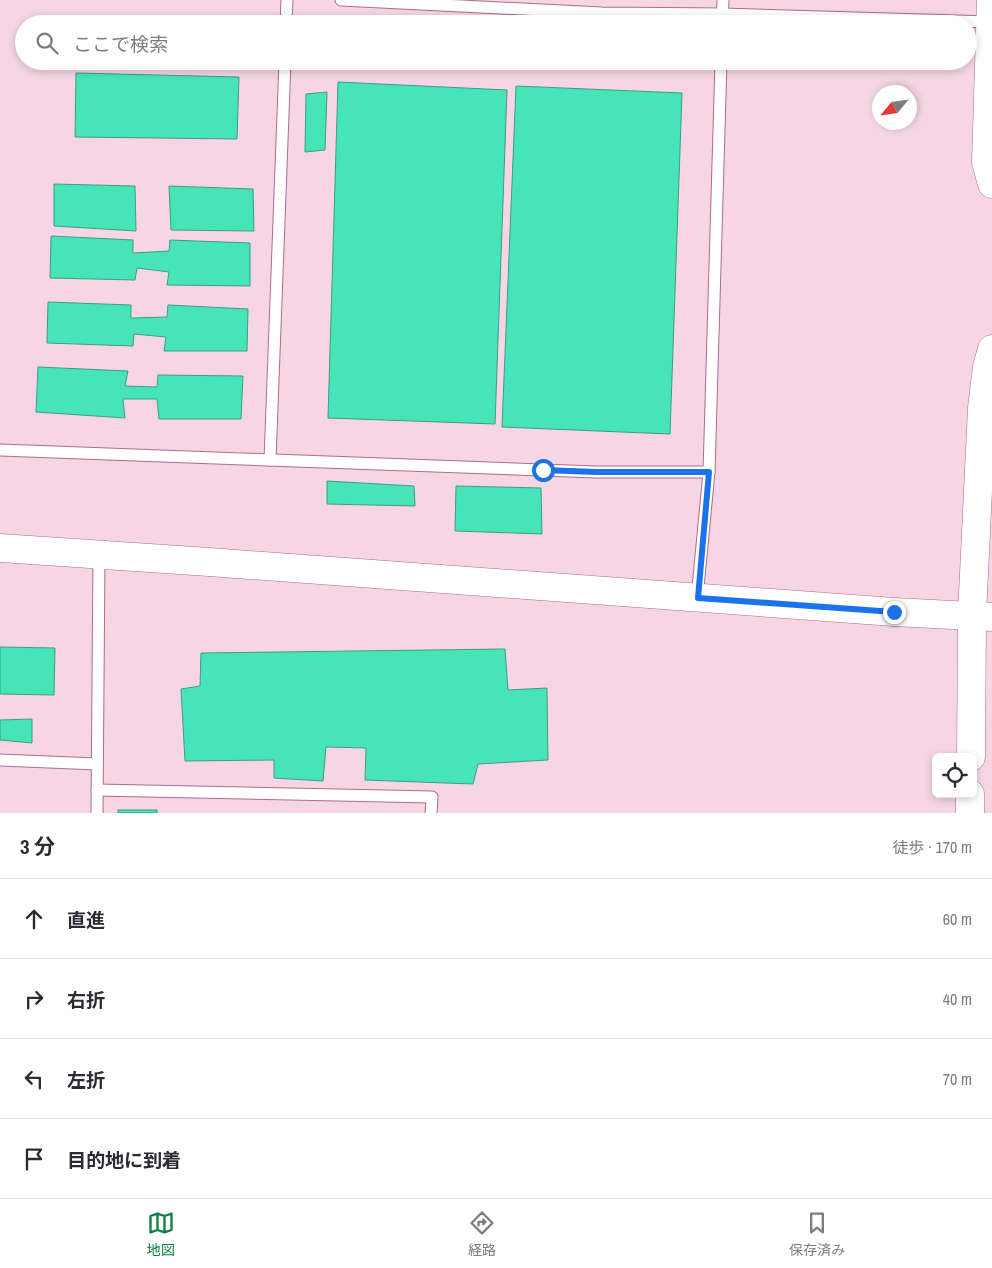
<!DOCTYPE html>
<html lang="ja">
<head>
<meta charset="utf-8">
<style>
  body { margin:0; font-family:"Archivo Narrow","Noto Sans JP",sans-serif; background:#f7f7f7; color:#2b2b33 }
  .controls { position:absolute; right:15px; bottom:15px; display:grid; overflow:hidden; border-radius:8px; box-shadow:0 2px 8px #0003 }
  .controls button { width:45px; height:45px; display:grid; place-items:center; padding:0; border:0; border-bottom:1px solid #e1e1e2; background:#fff; color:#2b2b33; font:25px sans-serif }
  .compass { position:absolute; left:872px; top:85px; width:45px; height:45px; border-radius:50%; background:#fff; box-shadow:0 2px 8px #0003; rotate:241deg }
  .stop { position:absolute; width:15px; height:15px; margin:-11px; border:4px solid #1a73e8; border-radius:50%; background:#fff }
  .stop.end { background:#1a73e8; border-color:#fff; box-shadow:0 1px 5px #0008 }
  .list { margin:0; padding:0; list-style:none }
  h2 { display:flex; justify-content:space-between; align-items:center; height:65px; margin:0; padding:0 20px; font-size:21px }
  h2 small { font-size:16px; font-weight:400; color:#7c7c81 }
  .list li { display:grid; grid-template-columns:32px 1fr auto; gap:15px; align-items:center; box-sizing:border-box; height:80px; padding:0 20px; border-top:1px solid #e1e1e2 }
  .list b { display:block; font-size:19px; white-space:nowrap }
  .list em { font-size:16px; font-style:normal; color:#7c7c81 }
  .icon { flex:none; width:28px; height:28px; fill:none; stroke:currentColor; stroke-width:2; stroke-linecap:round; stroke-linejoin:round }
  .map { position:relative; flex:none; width:992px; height:813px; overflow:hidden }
  .search { position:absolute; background:#fff; box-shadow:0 2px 8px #0003; left:15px; right:15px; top:15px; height:55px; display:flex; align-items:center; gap:12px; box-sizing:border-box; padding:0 18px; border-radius:28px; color:#7c7c81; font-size:19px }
  .sheet { height:385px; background:#fff }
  nav { display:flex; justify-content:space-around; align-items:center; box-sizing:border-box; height:70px; border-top:1px solid #e1e1e2; background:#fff; font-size:14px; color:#7c7c81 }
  nav a { display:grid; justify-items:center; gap:2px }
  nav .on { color:#0b8043 }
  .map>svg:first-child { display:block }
  .building { fill:#47e4ba; stroke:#3f9c80 }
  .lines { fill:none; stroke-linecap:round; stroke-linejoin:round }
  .service-casing { stroke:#b06a8b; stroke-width:13 }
  .tertiary-casing { stroke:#b06a8b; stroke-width:29 }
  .service { stroke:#fff; stroke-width:11 }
  .tertiary { stroke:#fff; stroke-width:28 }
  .route { stroke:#1a73e8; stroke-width:6 }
</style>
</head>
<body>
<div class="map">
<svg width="992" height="813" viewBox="0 0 992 813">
  <rect width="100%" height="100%" fill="#f6d6e4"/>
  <!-- building -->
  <g class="building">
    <path d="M76 73 239 77 237 139 75 137Z"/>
    <path d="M338 82 507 90 495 424 328 418Z"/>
    <path d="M516 86 682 93 670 434 502 427Z"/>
    <path d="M327 92 325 150 305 152 306 94Z"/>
    <path d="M54 184 135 186 136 231 54 226Z"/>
    <path d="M169 186 253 189 254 231 171 230Z"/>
    <path d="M51 236 133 240V253L169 251 170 240 250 243V286L167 285 169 272 137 268 135 280 50 278Z"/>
    <path d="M48 302 131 305V318L167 317 168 305 248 309 247 351H164L166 337 134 334 133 346 47 343Z"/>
    <path d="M38 367 128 371 125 386 157 387 158 375 243 376 241 419H159L157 399H123L125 418 36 412Z"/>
    <path d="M327 481 414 486 415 506 327 504Z"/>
    <path d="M456 486 541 488 542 534 455 531Z"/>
    <path d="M0 647 55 648 54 695 0 694Z"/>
    <path d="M505 649 508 690 547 688 548 760 478 764 473 784 365 780 366 748 326 747 323 781 274 778V760L185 761 181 689 200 686 201 653Z"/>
    <path d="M32 719V743L0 740V720Z"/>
    <rect x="118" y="810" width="39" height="3"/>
  </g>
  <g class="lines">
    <defs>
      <g id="service">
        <path d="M341 0 602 13 722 14 990 22"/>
        <path d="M286 24 287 0"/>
        <path d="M722 24 723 0"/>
        <path d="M0 450 596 472H709"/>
        <path d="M270 460 285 61"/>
        <path d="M697 598 709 472 721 61"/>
        <path d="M0 760 97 764"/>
        <path d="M97 790 432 797 431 813"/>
        <path d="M97 813 99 555"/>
      </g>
      <g id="tertiary">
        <path d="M991 0 986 162 992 184"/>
        <path d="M0 548 209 562 894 612 992 617"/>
        <path d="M971 757 972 615 982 408 987 367 992 349"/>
        <path d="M970 813V794"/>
      </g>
    </defs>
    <!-- service casing -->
    <use href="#service" class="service-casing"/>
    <!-- tertiary casing -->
    <use href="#tertiary" class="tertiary-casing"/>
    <!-- service -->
    <use href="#service" class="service"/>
    <!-- tertiary -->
    <use href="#tertiary" class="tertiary"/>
  </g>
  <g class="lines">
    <!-- route -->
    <path class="route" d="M543 470 596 472H709L698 598 894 612"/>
  </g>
</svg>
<div class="controls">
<button><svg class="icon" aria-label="locate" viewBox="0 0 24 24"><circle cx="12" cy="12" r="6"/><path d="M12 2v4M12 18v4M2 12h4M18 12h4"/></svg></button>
</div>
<svg class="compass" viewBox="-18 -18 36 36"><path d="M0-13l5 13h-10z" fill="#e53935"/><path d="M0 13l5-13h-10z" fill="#7c7c81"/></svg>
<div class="stop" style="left:543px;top:470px"></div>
<div class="stop end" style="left:894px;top:612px"></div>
<div class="search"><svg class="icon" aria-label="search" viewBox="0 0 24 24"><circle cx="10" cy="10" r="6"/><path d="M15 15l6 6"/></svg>ここで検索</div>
</div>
<section class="sheet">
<h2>3 分<small>徒歩 · 170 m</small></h2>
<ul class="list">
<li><svg class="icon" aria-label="ahead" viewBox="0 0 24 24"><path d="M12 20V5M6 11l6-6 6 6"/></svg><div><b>直進</b></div><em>60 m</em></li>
<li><svg class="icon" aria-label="right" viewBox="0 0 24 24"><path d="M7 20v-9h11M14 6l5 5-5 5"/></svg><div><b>右折</b></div><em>40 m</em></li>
<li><svg class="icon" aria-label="left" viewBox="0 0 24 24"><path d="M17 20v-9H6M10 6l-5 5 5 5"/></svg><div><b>左折</b></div><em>70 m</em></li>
<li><svg class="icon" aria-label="arrive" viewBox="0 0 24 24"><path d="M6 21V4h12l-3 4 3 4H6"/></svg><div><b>目的地に到着</b></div></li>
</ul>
</section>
<nav>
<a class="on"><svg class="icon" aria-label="map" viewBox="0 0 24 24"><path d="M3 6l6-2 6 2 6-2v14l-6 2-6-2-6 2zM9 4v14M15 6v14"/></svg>地図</a>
<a><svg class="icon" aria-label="directions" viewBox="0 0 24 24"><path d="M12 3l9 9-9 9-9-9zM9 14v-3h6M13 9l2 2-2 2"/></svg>経路</a>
<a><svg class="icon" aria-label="saved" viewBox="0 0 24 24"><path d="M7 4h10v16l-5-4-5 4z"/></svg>保存済み</a>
</nav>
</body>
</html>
